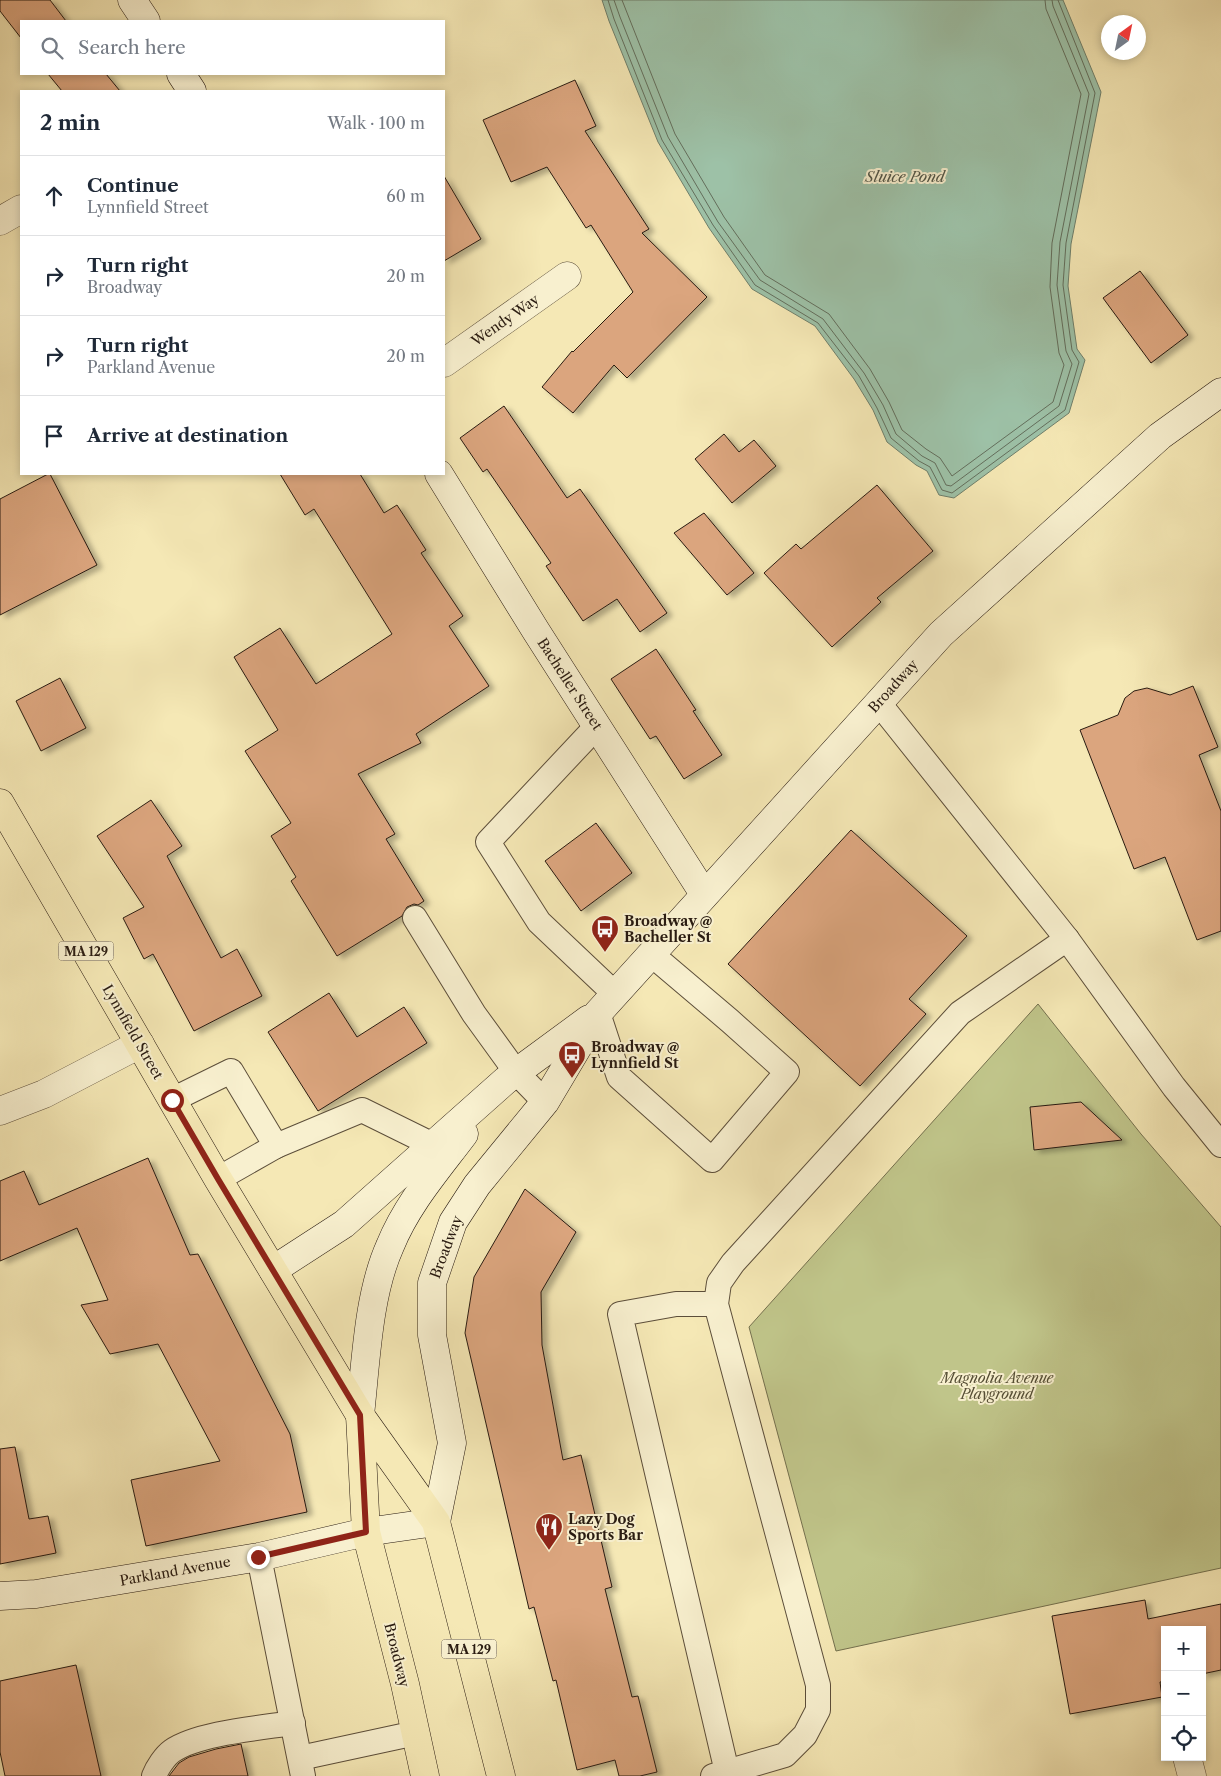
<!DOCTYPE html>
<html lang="en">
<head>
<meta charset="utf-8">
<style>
  body { margin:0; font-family:"Libre Caslon Text",serif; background:#f2f2f3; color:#1f2937 }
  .controls { position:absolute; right:15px; bottom:15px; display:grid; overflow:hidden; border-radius:0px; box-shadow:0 2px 8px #0003 }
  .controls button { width:45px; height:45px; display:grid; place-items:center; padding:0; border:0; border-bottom:1px solid #e0e1e3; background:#fff; color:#1f2937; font:25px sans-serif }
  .compass { position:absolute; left:1101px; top:15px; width:45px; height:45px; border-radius:50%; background:#fff; box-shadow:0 2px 8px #0003; rotate:33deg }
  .stop { position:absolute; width:15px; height:15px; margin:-11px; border:4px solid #8f2418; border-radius:50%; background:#fff }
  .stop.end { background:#8f2418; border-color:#fff; box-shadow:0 1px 5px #0008 }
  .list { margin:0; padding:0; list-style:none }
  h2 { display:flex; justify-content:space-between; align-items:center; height:65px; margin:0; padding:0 20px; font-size:21px }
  h2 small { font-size:16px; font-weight:400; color:#747a83 }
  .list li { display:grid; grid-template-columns:32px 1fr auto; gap:15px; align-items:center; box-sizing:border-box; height:80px; padding:0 20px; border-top:1px solid #e0e1e3 }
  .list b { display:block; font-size:19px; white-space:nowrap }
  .list p { margin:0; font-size:16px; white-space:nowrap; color:#747a83 }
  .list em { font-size:16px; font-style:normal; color:#747a83 }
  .icon { flex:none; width:28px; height:28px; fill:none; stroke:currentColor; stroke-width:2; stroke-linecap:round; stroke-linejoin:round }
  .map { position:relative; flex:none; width:1221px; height:1776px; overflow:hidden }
  .search { position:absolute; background:#fff; box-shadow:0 2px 8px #0003; left:20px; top:20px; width:425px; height:55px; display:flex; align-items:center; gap:12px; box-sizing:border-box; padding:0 18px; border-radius:0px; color:#747a83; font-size:19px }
  .panel { position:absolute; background:#fff; box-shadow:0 2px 8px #0003; left:20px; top:90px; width:425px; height:385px; border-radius:0px }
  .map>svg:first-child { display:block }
  .green { fill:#c0c58a; stroke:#74704e }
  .water { fill:#9dc1a7; stroke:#6f7f6b }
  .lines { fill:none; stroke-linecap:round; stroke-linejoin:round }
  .shore { stroke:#636e5c; stroke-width:1 }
  .building { fill:#dba57e; stroke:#291b11; filter:url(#shadow) }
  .lane-casing { stroke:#5c4e3a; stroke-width:26 }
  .street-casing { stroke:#5c4e3a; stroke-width:29 }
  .secondary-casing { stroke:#291b11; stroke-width:29 }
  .primary-casing { stroke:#291b11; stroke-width:29 }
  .lane { stroke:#f8f0cf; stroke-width:24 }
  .street { stroke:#f8f0cf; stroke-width:28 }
  .secondary { stroke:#f8f0cf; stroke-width:28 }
  .primary { stroke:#f5e8b5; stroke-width:28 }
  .route { stroke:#8f2418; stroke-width:6 }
  .labels { text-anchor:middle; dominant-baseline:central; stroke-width:4; stroke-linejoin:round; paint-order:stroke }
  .shield { fill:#f8f0cf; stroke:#675b4a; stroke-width:1 }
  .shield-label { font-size:12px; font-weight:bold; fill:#291b11 }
  .street-label { font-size:14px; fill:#291b11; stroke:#f8f0cf }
  .poi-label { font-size:14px; font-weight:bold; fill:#291b11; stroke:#f8f0cf; text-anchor:start }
  .park-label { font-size:14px; font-style:italic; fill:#564e35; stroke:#f8f0cf }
  .water-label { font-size:15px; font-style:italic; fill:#525546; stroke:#f8f0cf }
</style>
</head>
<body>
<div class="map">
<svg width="1221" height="1776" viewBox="0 0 1221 1776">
  <defs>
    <filter id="shadow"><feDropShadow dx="5.5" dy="3" stdDeviation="2.5" flood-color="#0004"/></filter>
  </defs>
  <rect width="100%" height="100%" fill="#f5e8b5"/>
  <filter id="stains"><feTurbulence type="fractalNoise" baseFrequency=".004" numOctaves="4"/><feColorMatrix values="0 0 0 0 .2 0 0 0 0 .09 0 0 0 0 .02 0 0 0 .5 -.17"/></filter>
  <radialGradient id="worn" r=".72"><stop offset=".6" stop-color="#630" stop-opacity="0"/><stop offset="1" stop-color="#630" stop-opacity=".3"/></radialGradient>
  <!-- green -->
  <path class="green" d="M1038 1004 1141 1134 1221 1227V1568L836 1651 749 1327Z"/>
  <!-- water -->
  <path class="water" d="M602 0H1063L1101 92 1071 244 1068 286 1077 349 1085 360 1069 413 954 498 939 495 927 471 916 465 887 442 873 410 854 379 815 326 752 289 709 228 658 142 609 21Z"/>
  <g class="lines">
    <!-- shore -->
    <g class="shore">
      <path d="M608 0 614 19 662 140 713 225 755 285 818 323 859 376 877 408 891 438 919 461 930 467 942 490 952 493 1065 410 1079 362 1072 350 1063 285 1066 243 1095 93 1058 0"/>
      <path d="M614 0 620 17 668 137 718 222 760 280 823 319 864 373 883 405 896 434 922 456 935 463 946 485 951 486 1059 406 1072 364 1066 351 1057 285 1060 242 1089 94 1053 6 1052 0"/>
      <path d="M622 0 675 134 724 217 765 275 829 314 870 369 889 402 902 430 926 449 940 458 952 476 1053 402 1064 365 1059 353 1050 287 1052 243 1081 94 1046 9 1045 0"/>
    </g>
  </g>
  <!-- building -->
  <g class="building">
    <path d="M0 0H50L66 21H21V38L0 11Z"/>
    <path d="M48 74H106L120 91H62Z"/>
    <path d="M575 80 596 126 585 131 649 229 642 233 707 297 627 378 614 365 573 413 542 387 572 351 573 352 633 292 591 225 586 228 547 167 511 182 483 120Z"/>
    <path d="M444 176 481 239 444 261Z"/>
    <path d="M1140 271 1188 335 1151 363 1103 298Z"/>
    <path d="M504 406 567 498 580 489 667 613 640 632 617 599 583 621 546 566 551 563 487 469 483 472 460 438Z"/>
    <path d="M724 434 739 452 754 440 776 466 732 503 695 459Z"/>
    <path d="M48 474H50L97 565 0 615V499Z"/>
    <path d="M280 474H360L384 513 397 505 426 550 421 553 463 616 449 626 489 686 416 734 421 743 358 774 395 834 386 839 424 901 418 905 414 904 407 907 402 916 337 956 291 881 296 877 271 836 291 823 245 751 278 730 234 657 280 628 316 684 392 634 314 509 305 515Z"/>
    <path d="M877 485 933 551 877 598 881 602 832 647 764 573 796 544 801 549Z"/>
    <path d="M704 513 754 573 727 595 674 533Z"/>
    <path d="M656 649 696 710 693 711 722 755 684 779 656 736 650 739 611 679Z"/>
    <path d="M60 678 86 728 41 751 16 701Z"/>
    <path d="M1193 686 1218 747 1199 755 1221 811V931L1197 940 1165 857 1134 869 1080 730 1118 715 1125 698 1134 691 1147 688 1170 695Z"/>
    <path d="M151 800 182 846 167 856 221 958 237 949 262 996 194 1031 153 954 144 959 123 918 144 907 97 836Z"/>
    <path d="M596 823 632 873 581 911 545 861Z"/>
    <path d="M851 830 967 936 909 999 926 1014 860 1086 728 964Z"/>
    <path d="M329 993 357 1037 404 1007 427 1043 318 1111 268 1032Z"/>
    <path d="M1081 1102 1122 1140 1034 1150 1030 1107Z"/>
    <path d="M148 1158 190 1255 198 1254 290 1434 307 1512 146 1546 131 1480 220 1461 158 1344 110 1354 81 1305 108 1300 77 1228 0 1261V1181L24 1171 39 1205Z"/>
    <path d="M525 1189 576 1232 541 1292 542 1345 563 1460 581 1455 612 1587 605 1589 632 1697 638 1696 657 1772 640 1776H619L615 1760 577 1770 556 1680 553 1681 534 1607 529 1609 465 1333 474 1277Z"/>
    <path d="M15 1447 29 1519 48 1516 56 1553 0 1564V1449Z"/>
    <path d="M1145 1600 1148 1619 1221 1604V1670L1202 1674V1630H1165V1681L1160 1682 1162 1697 1070 1714 1052 1616Z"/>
    <path d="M76 1665 101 1776H5L0 1752V1681Z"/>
    <path d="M241 1744 248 1776H169L179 1763 189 1757 216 1749Z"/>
  </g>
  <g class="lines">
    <defs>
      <g id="lane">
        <path d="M878 702 1067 939 1174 1087 1221 1145"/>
        <path d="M597 726 488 842 539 922 615 994"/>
        <path d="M415 918 474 1014 516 1072 545 1102"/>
        <path d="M598 1013 619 1077 712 1160 787 1072 730 1021 651 954"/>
        <path d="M172 1100 231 1071 276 1146"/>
        <path d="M218 1179 276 1146 362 1110 433 1145"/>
        <path d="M716 1304H676L620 1314 727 1772"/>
        <path d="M259 1557 303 1776"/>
        <path d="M300 1758 416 1733"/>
        <path d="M154 1776C157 1768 165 1756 172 1751 198 1733 260 1728 293 1723"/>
        <path d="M713 1776 785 1755 805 1735 818 1710V1685L716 1304 719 1283 733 1263 960 1013 1067 939"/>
      </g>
      <g id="street">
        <path d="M0 221 21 209"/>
        <path d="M444 363 567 276"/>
        <path d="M0 1111 44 1094 140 1044"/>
        <path d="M1187 1757 1192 1776"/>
      </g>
      <g id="secondary">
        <path d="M132 0 146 21"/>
        <path d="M181 74 192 91"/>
        <path d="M439 474 536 631 704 894"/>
        <path d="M273 1270 344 1224 506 1080 589 1019"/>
        <path d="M360 1415C366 1361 368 1295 390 1246 407 1204 437 1170 464 1134"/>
        <path d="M0 1596 36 1594 259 1557 366 1532 436 1522 452 1443 432 1335V1283L453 1222 477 1185 545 1102 598 1013 941 634 1160 436 1221 392"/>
      </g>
      <g id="primary">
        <path d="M0 803 218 1179 360 1415 436 1522 501 1776"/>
        <path d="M360 1415 366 1532 405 1684 425 1776"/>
      </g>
    </defs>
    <!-- lane casing -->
    <use href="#lane" class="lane-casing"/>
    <!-- street casing -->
    <use href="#street" class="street-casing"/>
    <!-- secondary casing -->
    <use href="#secondary" class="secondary-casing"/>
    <!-- primary casing -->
    <use href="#primary" class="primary-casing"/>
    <!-- lane -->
    <use href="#lane" class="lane"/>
    <!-- street -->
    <use href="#street" class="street"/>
    <!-- secondary -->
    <use href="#secondary" class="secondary"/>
    <!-- primary -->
    <use href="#primary" class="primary"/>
  </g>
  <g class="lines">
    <!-- route -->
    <path class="route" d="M172 1100 218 1179 360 1415 366 1532 258 1557"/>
  </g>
  <!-- icons -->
  <defs>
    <symbol id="bus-pin" viewBox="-11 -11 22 30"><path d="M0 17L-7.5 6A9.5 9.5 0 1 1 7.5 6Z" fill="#8f2418" stroke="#f8f0cf"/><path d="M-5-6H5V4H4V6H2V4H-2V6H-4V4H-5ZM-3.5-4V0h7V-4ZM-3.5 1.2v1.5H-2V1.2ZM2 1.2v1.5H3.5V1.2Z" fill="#fff"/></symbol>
    <symbol id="restaurant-pin" viewBox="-11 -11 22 30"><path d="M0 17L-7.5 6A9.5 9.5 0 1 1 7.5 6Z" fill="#8f2418" stroke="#f8f0cf"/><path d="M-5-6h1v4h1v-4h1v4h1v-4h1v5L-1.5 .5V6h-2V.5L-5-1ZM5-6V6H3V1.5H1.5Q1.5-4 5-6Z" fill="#fff"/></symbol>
  </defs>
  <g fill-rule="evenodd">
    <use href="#bus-pin" x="589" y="913" width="32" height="43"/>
    <use href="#bus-pin" x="556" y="1039" width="32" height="43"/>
    <use href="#restaurant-pin" x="533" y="1511" width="32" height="43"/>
  </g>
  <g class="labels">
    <!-- shield labels -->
    <g class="shield">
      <rect x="58.5" y="941.5" width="55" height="19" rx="4"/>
      <rect x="441.5" y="1639.5" width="55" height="19" rx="4"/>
    </g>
    <g class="shield-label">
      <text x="86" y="951">MA 129</text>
      <text x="469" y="1649">MA 129</text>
    </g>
    <!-- street labels -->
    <g class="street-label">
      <text transform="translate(505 320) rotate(-35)">Wendy Way</text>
      <text transform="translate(570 684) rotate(57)">Bacheller Street</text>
      <text transform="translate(893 686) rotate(-48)">Broadway</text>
      <text transform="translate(133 1032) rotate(60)">Lynnfield Street</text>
      <text transform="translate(446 1247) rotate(-69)">Broadway</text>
      <text transform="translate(175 1571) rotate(-10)">Parkland Avenue</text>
      <text transform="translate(397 1655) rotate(76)">Broadway</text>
    </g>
    <!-- poi labels -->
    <g class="poi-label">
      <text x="624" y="921">Broadway @<tspan x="624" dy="16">Bacheller St</tspan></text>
      <text x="591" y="1047">Broadway @<tspan x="591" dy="16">Lynnfield St</tspan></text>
      <text x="568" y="1519">Lazy Dog<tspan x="568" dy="16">Sports Bar</tspan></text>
    </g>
    <!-- park labels -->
    <g class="park-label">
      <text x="997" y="1378">Magnolia Avenue<tspan x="997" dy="16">Playground</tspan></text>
    </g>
    <!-- water labels -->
    <g class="water-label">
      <text x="905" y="176">Sluice Pond</text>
    </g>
  </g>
  <rect width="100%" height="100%" filter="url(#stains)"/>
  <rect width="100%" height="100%" fill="url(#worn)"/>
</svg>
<div class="controls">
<button>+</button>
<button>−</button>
<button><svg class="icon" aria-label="locate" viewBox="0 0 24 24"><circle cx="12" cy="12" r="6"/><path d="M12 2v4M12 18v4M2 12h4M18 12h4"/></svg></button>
</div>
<svg class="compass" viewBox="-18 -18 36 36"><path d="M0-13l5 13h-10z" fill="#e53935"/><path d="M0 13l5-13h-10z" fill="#747a83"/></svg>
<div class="stop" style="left:172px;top:1100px"></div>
<div class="stop end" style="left:258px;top:1557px"></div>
<div class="search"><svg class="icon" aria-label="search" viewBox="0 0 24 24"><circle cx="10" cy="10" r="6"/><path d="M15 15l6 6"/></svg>Search here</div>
<section class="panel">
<h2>2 min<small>Walk · 100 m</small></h2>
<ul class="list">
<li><svg class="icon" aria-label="ahead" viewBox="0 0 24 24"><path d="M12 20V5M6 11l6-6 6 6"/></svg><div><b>Continue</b><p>Lynnfield Street</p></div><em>60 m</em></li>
<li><svg class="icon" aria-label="right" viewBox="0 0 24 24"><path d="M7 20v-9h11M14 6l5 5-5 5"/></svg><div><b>Turn right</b><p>Broadway</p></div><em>20 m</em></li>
<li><svg class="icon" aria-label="right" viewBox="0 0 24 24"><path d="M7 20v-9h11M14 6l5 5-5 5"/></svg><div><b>Turn right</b><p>Parkland Avenue</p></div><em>20 m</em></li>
<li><svg class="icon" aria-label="arrive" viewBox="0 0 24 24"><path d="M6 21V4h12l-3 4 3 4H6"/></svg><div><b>Arrive at destination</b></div></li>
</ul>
</section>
</div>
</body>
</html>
